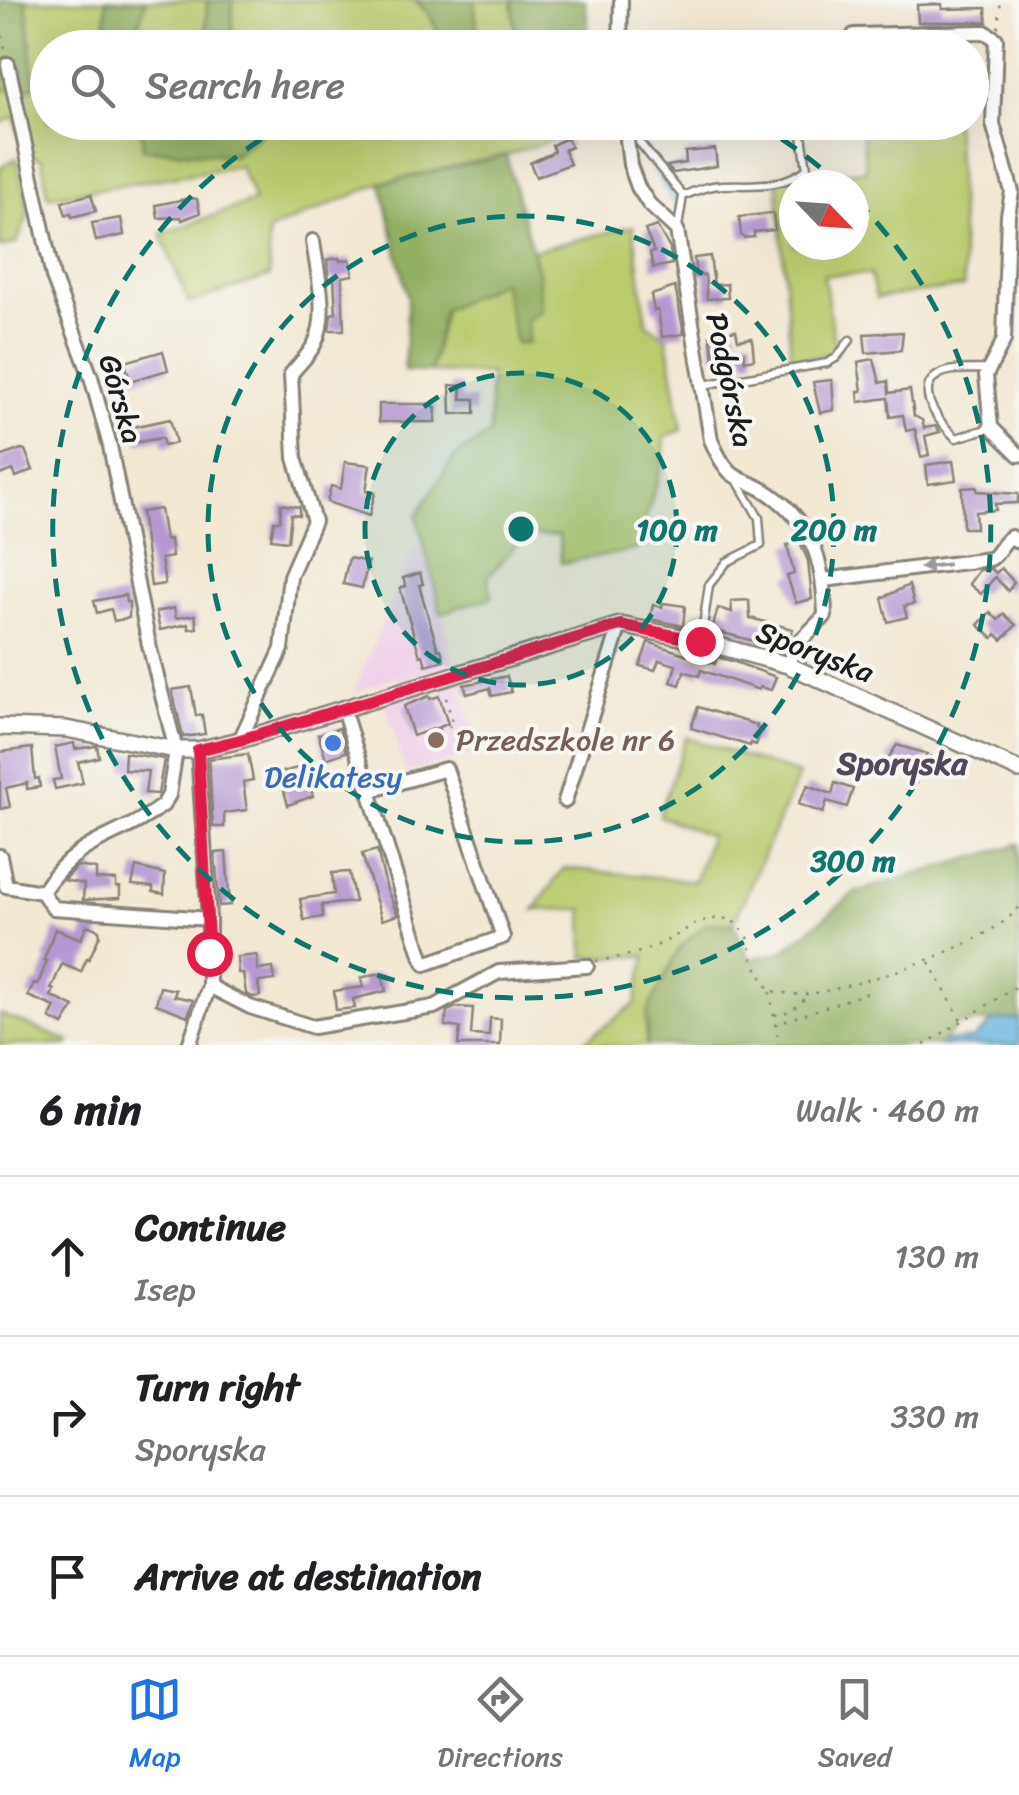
<!DOCTYPE html>
<html lang="en">
<head>
<meta charset="utf-8">
<style>
  body { margin:0; font-family:Sriracha,sans-serif; background:#f6f6f6; color:#202124 }
  .compass { position:absolute; left:779px; top:170px; width:90px; height:90px; border-radius:50%; background:#fff; box-shadow:0 10px 40px #0002; rotate:115deg }
  .stop { position:absolute; width:30px; height:30px; margin:-22px; border:8px solid #e11d48; border-radius:50%; background:#fff }
  .stop.end { background:#e11d48; border-color:#fff; box-shadow:0 2px 10px #0008 }
  .list { margin:0; padding:0; list-style:none }
  h2 { display:flex; justify-content:space-between; align-items:center; height:130px; margin:0; padding:0 40px; font-size:42px }
  h2 small { font-size:32px; font-weight:400; color:#757577 }
  .list li { display:grid; grid-template-columns:65px 1fr auto; gap:30px; align-items:center; box-sizing:border-box; height:160px; padding:0 40px; border-top:2px solid #e0e0e0 }
  .list b { display:block; font-size:38px; white-space:nowrap }
  .list p { margin:0; font-size:32px; white-space:nowrap; color:#757577 }
  .list em { font-size:32px; font-style:normal; color:#757577 }
  .icon { flex:none; width:55px; height:55px; fill:none; stroke:currentColor; stroke-width:2; stroke-linecap:round; stroke-linejoin:round }
  .map { position:relative; flex:none; width:1019px; height:1045px; overflow:hidden }
  .search { position:absolute; background:#fff; box-shadow:0 10px 40px #0002; left:30px; right:30px; top:30px; height:110px; display:flex; align-items:center; gap:25px; box-sizing:border-box; padding:0 35px; border-radius:55px; color:#757577; font-size:38px }
  .sheet { height:610px; background:#fff }
  nav { display:flex; justify-content:space-around; align-items:center; box-sizing:border-box; height:140px; border-top:2px solid #e0e0e0; background:#fff; font-size:28px; color:#757577 }
  nav a { display:grid; justify-items:center; gap:5px }
  nav .on { color:#1a73e8 }
  .map>svg:first-child { display:block }
  .built { fill:#eed0e8 }
  .green { fill:#bacb6e; stroke:#6b7445; stroke-width:2.5; fill-rule:evenodd }
  .forest { fill:#93af61; stroke:#58663e; stroke-width:2.5 }
  .water { fill:#61b3dc; stroke:#3e687c; stroke-width:2.5 }
  .lines { fill:none; stroke-linecap:round; stroke-linejoin:round }
  .stream { stroke:#61b3dc; stroke-width:4 }
  .building { fill:#b598d0 }
  .service-casing { stroke:#878278; stroke-width:11 }
  .minor-casing { stroke:#878278; stroke-width:18 }
  .tertiary-casing { stroke:#878278; stroke-width:20 }
  .path { stroke:#878278; stroke-width:2.5; stroke-dasharray:2.5 8; stroke-linecap:butt }
  .service { stroke:#fff; stroke-width:6 }
  .minor { stroke:#fff; stroke-width:12 }
  .tertiary { stroke:#fff; stroke-width:15 }
  .oneway { fill:#999 }
  .route { stroke:#e11d48; stroke-width:12 }
  .ring { fill:none; stroke:#0f766e; stroke-width:5; stroke-dasharray:18 12 }
  .education-dot { fill:#8d6e63; stroke:#f6f6f2; stroke-width:4 }
  .shop-dot { fill:#3f7fe0; stroke:#f6f6f2; stroke-width:4 }
  .labels { text-anchor:middle; dominant-baseline:central; stroke-width:8; stroke-linejoin:round; paint-order:stroke }
  .street-label { font-size:30px; fill:#1c1c1c; stroke:#f6f6f2 }
  .education-label { font-size:30px; fill:#785e54; stroke:#f6f6f2; text-anchor:start }
  .shop-label { font-size:30px; fill:#366cbe; stroke:#f6f6f2 }
  .neighbourhood-label { font-size:32px; font-weight:bold; fill:#52475b; stroke:#f6f6f2 }
  .centre { fill:#0f766e; stroke:#f6f6f2; stroke-width:5 }
  .ring-label { font-size:30px; text-anchor:middle; font-weight:bold; fill:#0f766e; stroke:#f6f6f2; stroke-width:8; stroke-linejoin:round; paint-order:stroke }
</style>
</head>
<body>
<div class="map">
<svg width="1019" height="1045" viewBox="0 0 1019 1045">
  <rect width="100%" height="100%" fill="#f6f6f2"/>
  <filter id="ink" filterUnits="userSpaceOnUse"><feTurbulence type="fractalNoise" baseFrequency=".01" numOctaves="2"/><feDisplacementMap in="SourceGraphic" scale="20" xChannelSelector="R" yChannelSelector="G"/><feConvolveMatrix kernelMatrix="1 2 1 2 8 2 1 2 1" color-interpolation-filters="sRGB"/></filter>
  <filter id="wash" filterUnits="userSpaceOnUse"><feTurbulence type="fractalNoise" baseFrequency=".0048" numOctaves="4" result="noise"/><feDisplacementMap in="SourceGraphic" scale="40" xChannelSelector="R" yChannelSelector="G"/><feGaussianBlur stdDeviation="2.25" result="paint"/><feColorMatrix in="noise" values="0 0 0 0 0 0 0 0 0 0 0 0 0 0 0 0 0 1.4 0 .05"/><feComposite in="paint" operator="in"/></filter>
  <g filter="url(#wash)">
    <rect width="100%" height="100%" fill="#f2e8d4"/>
    <!-- built -->
    <g class="built">
      <path d="M414 548 427 553 454 664 404 679 395 677 353 694Z"/>
      <path d="M459 682 479 752 406 773 385 702 427 690 439 727 448 724 441 687Z"/>
    </g>
    <!-- green -->
    <g class="green">
      <path d="M26 0H106V47L48 48V122L141 123 143 149 234 155 274 122 554 123 556 139 506 155 381 183 268 231 270 276 189 303 161 234 254 201 240 166 48 197 42 159 24 154 14 117 0 124V90L35 87Z"/>
      <path d="M146 0H207L206 47 131 48Z"/>
      <path d="M232 0H415L428 13 447 47H233Z"/>
      <path d="M474 0H512L517 47H479Z"/>
      <path d="M874 122 955 123 964 287 876 298 870 274 824 275 836 354 791 358 777 177 866 170 861 124ZM794 185H854V245H794Z"/>
      <path d="M17 158 29 212 17 243 0 248V167Z"/>
      <path d="M633 226 647 324 667 337 682 430 665 437 663 462 636 550 561 563 559 535 524 536 488 577 492 597 441 613 417 515 454 457 490 434V374L430 372 444 310 503 281 516 343C531 314 542 283 532 251Z"/>
      <path d="M686 737 799 775 733 924H706L647 1012 646 1045H579L635 1004 646 956 584 957 583 909 534 910 564 868 695 881 710 836 659 816Z"/>
      <path d="M0 1014 70 1042 67 1045H0Z"/>
    </g>
    <!-- forest -->
    <g class="forest">
      <path d="M0 0H26L35 87 0 90Z"/>
      <path d="M106 0H146L131 47H106Z"/>
      <path d="M207 0H232L233 47H206Z"/>
      <path d="M415 0H474L479 47H447L428 13Z"/>
      <path d="M512 0H585L590 47H517Z"/>
      <path d="M141 123V122L274 123 234 155 143 149Z"/>
      <path d="M506 155 538 272 541 311 527 320 528 343H516L502 281 444 310 430 372 404 371 408 297 381 183Z"/>
      <path d="M1019 844V1019L958 1024 940 1045H647V1012L680 947 706 924H733L750 959 782 952 856 892Z"/>
    </g>
    <!-- water -->
    <path class="water" d="M1019 1019V1045H940L944 1041 973 1039 995 1020Z"/>
    <g class="lines">
      <!-- stream -->
      <path class="stream" d="M632 132 674 201"/>
    </g>
    <g id="blocks">
      <!-- building -->
      <g class="building">
        <path d="M942 4V9L986 8 987 22H918L917 5Z"/>
        <path d="M567 138 571 147 564 150 570 164 536 177 530 163 550 154 554 151 552 145Z"/>
        <path d="M715 149 717 166 673 173 667 166 686 163 685 152Z"/>
        <path d="M91 194 96 211 72 217 71 213 66 215 62 202Z"/>
        <path d="M190 198 197 199 200 213 182 220 181 217 158 218 156 205Z"/>
        <path d="M773 213 775 230 754 232V237L744 238 741 235 739 217Z"/>
        <path d="M121 218 124 235 96 241 92 223Z"/>
        <path d="M657 226 670 249 672 264 653 268 650 253 654 252 645 230Z"/>
        <path d="M710 256 714 285 727 284 728 298 707 299 705 275 696 276 694 258Z"/>
        <path d="M339 258 340 261 350 259 353 275 342 277 344 330H329L331 314 336 313 334 278 329 279 327 260Z"/>
        <path d="M675 287 684 334 662 337 658 310 654 311 651 295Z"/>
        <path d="M736 330 738 340 752 338 754 359 745 361 744 352 714 357 710 335Z"/>
        <path d="M903 332 901 350 866 353 864 334Z"/>
        <path d="M163 351 168 370 130 381 125 362Z"/>
        <path d="M874 359 880 383 888 381 889 393 910 390 914 416 922 420 924 428 936 426 940 432 925 436 929 455 921 457 915 429 906 431 903 415 890 417 888 398 859 402 858 391H862L858 362Z"/>
        <path d="M832 380 834 410 820 413 813 382Z"/>
        <path d="M450 385 462 386 461 399H475V413L451 414Z"/>
        <path d="M379 404H428L436 407 435 422H379Z"/>
        <path d="M170 419 176 443 164 446 162 438 138 442 133 427Z"/>
        <path d="M21 449 25 450 33 470 16 477 13 470 0 475V457Z"/>
        <path d="M953 461 956 480 928 484 926 465Z"/>
        <path d="M345 462 370 465 366 491 375 493 369 516 327 502 331 486 341 489Z"/>
        <path d="M977 487V491L1018 494V503L995 504 996 510 975 512 976 528H963L962 488Z"/>
        <path d="M281 504 299 507V515L291 514 288 541 271 539 274 521H280Z"/>
        <path d="M160 509 165 540 170 539 172 557 161 559 165 584 151 586 141 512Z"/>
        <path d="M800 542 808 561 812 599 796 603 787 576 794 574 787 545Z"/>
        <path d="M349 558 368 562 362 588 343 584Z"/>
        <path d="M1001 568 1014 582 1008 591 995 577 981 594 969 584 979 570 991 569 996 573Z"/>
        <path d="M420 573 423 584 419 585 438 650 441 649 444 660 426 665 423 655 420 656 400 588 406 586 403 578Z"/>
        <path d="M909 585 914 604 904 606 907 617 888 622 882 598Z"/>
        <path d="M125 595 126 602H129V618L114 621 111 609 97 613 94 601Z"/>
        <path d="M749 600 750 618 793 629 784 649 712 630 718 608 732 612 731 601Z"/>
        <path d="M663 603 685 606 683 626 650 619 653 605 662 607Z"/>
        <path d="M174 608 176 618 195 615 197 628 189 629 188 624 160 630 156 612Z"/>
        <path d="M990 612 998 620 1004 614 1016 625 1002 640 996 634 993 638 978 625Z"/>
        <path d="M648 642 715 664 717 657 735 662 776 677 771 690 760 687 759 690 701 670 699 676 684 671 680 685 671 682 676 665 659 660 655 670 640 666Z"/>
        <path d="M507 676 511 692 492 696 490 688 467 694 464 685Z"/>
        <path d="M191 687 196 716 202 715 205 734 183 737 172 690Z"/>
        <path d="M429 696 430 699 439 696 448 724 413 736 404 706Z"/>
        <path d="M698 707 757 725 756 728 761 730 756 745 751 743 750 746 691 728Z"/>
        <path d="M339 728 346 752 326 759 318 734Z"/>
        <path d="M74 743 75 749 97 746 99 757 78 762 83 783 55 789 53 780 61 779 55 747Z"/>
        <path d="M897 745 927 754 921 771 887 760Z"/>
        <path d="M32 748 35 779 39 778 40 787 27 789V783L6 788 10 807 0 809V752Z"/>
        <path d="M125 753 164 759 158 794 145 793 148 771 124 770Z"/>
        <path d="M248 754 253 780 243 782 247 810 224 813V827H213L209 759Z"/>
        <path d="M304 766 313 796 288 805 279 773Z"/>
        <path d="M835 783 853 789 847 807 827 801 823 813 798 804 808 785 832 794Z"/>
        <path d="M377 850 387 890 398 915 382 920 362 854Z"/>
        <path d="M226 852 230 905 219 906 215 853Z"/>
        <path d="M77 866 96 869V879L116 880V887H120V898L83 900 84 884 63 880Z"/>
        <path d="M136 867 165 874 164 894 153 892V887L132 885Z"/>
        <path d="M349 872 355 902 322 905 323 917 304 920 300 899 334 894 332 873Z"/>
        <path d="M87 925 99 930 100 935 89 959 87 958 81 972 62 964 51 989 54 990 51 996 74 1007 63 1025 50 1018 55 1007 28 996 34 983 38 984 47 961 44 960 55 929 81 939Z"/>
        <path d="M257 955 258 970 273 968 275 980 258 982 260 996 253 997 246 994 243 973H238L237 957Z"/>
        <path d="M375 974H382L386 991 353 999 355 1008 336 1010 334 991 363 987 361 978Z"/>
        <path d="M160 987 176 990 174 996 193 1000 188 1016 156 1004Z"/>
        <path d="M456 1007 473 1008 471 1035 489 1036 490 1018 501 1019 500 1045H458L460 1028 445 1026 447 1011Z"/>
      </g>
    </g>
  </g>
  <g filter="url(#ink)">
    <use href="#blocks" fill-opacity="0" stroke="#878278" stroke-width="2.5"/>
    <g class="lines">
      <defs>
        <g id="service">
          <path d="M636 122 639 142 683 196"/>
          <path d="M678 227 683 196C695 191 709 185 722 185 754 184 779 189 807 169L800 122"/>
          <path d="M988 369C974 370 950 367 938 375 912 391 942 425 956 438L990 428"/>
          <path d="M703 385 827 363 836 358 850 340"/>
          <path d="M701 640 709 585 727 562 761 545 759 518 738 482"/>
        </g>
        <g id="minor">
          <path d="M854 35 985 32 996 39 993 124 1012 192 1008 215 1004 340 986 375 991 427 1019 455"/>
          <path d="M620 48 621 0"/>
          <path d="M8 64 53 277 91 377 110 446 149 645 176 750 169 795 163 805C117 841 79 835 42 892"/>
          <path d="M625 122 630 165 638 187 649 204 677 230 711 440C733 492 742 471 777 499 816 530 824 569 825 616L796 645 788 665"/>
          <path d="M824 580 990 559C999 555 1001 542 1011 537L1019 542"/>
          <path d="M343 709 422 958 425 964 503 937 446 769 369 791"/>
          <path d="M240 740 282 649 290 576 314 521 295 458 291 374C299 364 310 354 315 343 329 314 317 272 313 241"/>
          <path d="M565 801 620 625"/>
          <path d="M0 856 6 886 42 892 53 908 209 919"/>
          <path d="M209 986 250 1007 313 1027 434 1007 499 972 587 966"/>
          <path d="M189 1045 209 986V919L198 750"/>
        </g>
        <path id="tertiary" d="M0 727 66 729 176 750H198L240 740 620 625 701 641 788 665 1019 770"/>
      </defs>
      <!-- service casing -->
      <use href="#service" class="service-casing"/>
      <!-- minor casing -->
      <use href="#minor" class="minor-casing"/>
      <!-- tertiary casing -->
      <use href="#tertiary" class="tertiary-casing"/>
      <!-- path -->
      <g class="path">
        <path d="M0 25 6 53"/>
        <path d="M998 28 1001 0"/>
        <path d="M438 730 453 726 445 693"/>
        <path d="M596 961C618 958 638 954 658 945 690 931 693 916 731 919L748 937 754 963 770 991C782 992 796 996 808 994 855 988 993 944 1019 907"/>
        <path d="M929 962 961 1020"/>
        <path d="M770 992 779 1045"/>
        <path d="M775 1015 791 1011 807 997"/>
        <path d="M775 1024 867 993"/>
        <path d="M924 1045 1019 985"/>
      </g>
      <!-- service -->
      <use href="#service" class="service"/>
      <!-- minor -->
      <use href="#minor" class="minor"/>
      <!-- tertiary -->
      <use href="#tertiary" class="tertiary"/>
    </g>
    <!-- one-way arrows -->
    <defs><path id="oneway-solid" d="M-6-.8H1V-3.2L6.5 0L1 3.2V.8H-6Z" transform="scale(2.5)"/></defs>
    <use class="oneway" href="#oneway-solid" transform="translate(934 566) rotate(173)"/>
  </g>
  <g class="lines" filter="url(#ink)">
    <!-- route -->
    <path class="route" d="M209 953 198 750 240 740 620 625 700 641"/>
  </g>
  <!-- distance rings -->
  <circle cx="521" cy="529" r="156" fill="#0f766e" fill-opacity=".12"/>
  <g class="ring">
    <circle cx="521" cy="529" r="156"/>
    <circle cx="521" cy="529" r="313"/>
    <path d="M756 123A469 469 0 0 1 838 183M856 200A469 469 0 1 1 287 123"/>
  </g>
  <!-- markers -->
  <circle class="education-dot" cx="436" cy="740" r="10"/>
  <circle class="shop-dot" cx="333" cy="743" r="10"/>
  <g class="labels">
    <!-- street labels -->
    <g class="street-label">
      <text transform="translate(730 380) rotate(78)">Podgórska</text>
      <text transform="translate(121 399) rotate(74)">Górska</text>
      <text transform="translate(815 652) rotate(21)">Sporyska</text>
    </g>
    <!-- education labels -->
    <g class="education-label">
      <text x="456" y="740">Przedszkole nr 6</text>
    </g>
    <!-- shop labels -->
    <g class="shop-label">
      <text x="333" y="777">Delikatesy</text>
    </g>
    <!-- neighbourhood labels -->
    <g class="neighbourhood-label">
      <text x="902" y="763">Sporyska</text>
    </g>
  </g>
  <circle cx="521" cy="529" r="15" class="centre"/>
  <g class="ring-label">
    <text x="677" y="540">100 m</text>
    <text x="834" y="540">200 m</text>
    <text x="853" y="871">300 m</text>
  </g>
</svg>
<svg class="compass" viewBox="-18 -18 36 36"><path d="M0-13l5 13h-10z" fill="#e53935"/><path d="M0 13l5-13h-10z" fill="#757577"/></svg>
<div class="stop" style="left:209px;top:953px"></div>
<div class="stop end" style="left:700px;top:641px"></div>
<div class="search"><svg class="icon" aria-label="search" viewBox="0 0 24 24"><circle cx="10" cy="10" r="6"/><path d="M15 15l6 6"/></svg>Search here</div>
</div>
<section class="sheet">
<h2>6 min<small>Walk · 460 m</small></h2>
<ul class="list">
<li><svg class="icon" aria-label="ahead" viewBox="0 0 24 24"><path d="M12 20V5M6 11l6-6 6 6"/></svg><div><b>Continue</b><p>Isep</p></div><em>130 m</em></li>
<li><svg class="icon" aria-label="right" viewBox="0 0 24 24"><path d="M7 20v-9h11M14 6l5 5-5 5"/></svg><div><b>Turn right</b><p>Sporyska</p></div><em>330 m</em></li>
<li><svg class="icon" aria-label="arrive" viewBox="0 0 24 24"><path d="M6 21V4h12l-3 4 3 4H6"/></svg><div><b>Arrive at destination</b></div></li>
</ul>
</section>
<nav>
<a class="on"><svg class="icon" aria-label="map" viewBox="0 0 24 24"><path d="M3 6l6-2 6 2 6-2v14l-6 2-6-2-6 2zM9 4v14M15 6v14"/></svg>Map</a>
<a><svg class="icon" aria-label="directions" viewBox="0 0 24 24"><path d="M12 3l9 9-9 9-9-9zM9 14v-3h6M13 9l2 2-2 2"/></svg>Directions</a>
<a><svg class="icon" aria-label="saved" viewBox="0 0 24 24"><path d="M7 4h10v16l-5-4-5 4z"/></svg>Saved</a>
</nav>
</body>
</html>
